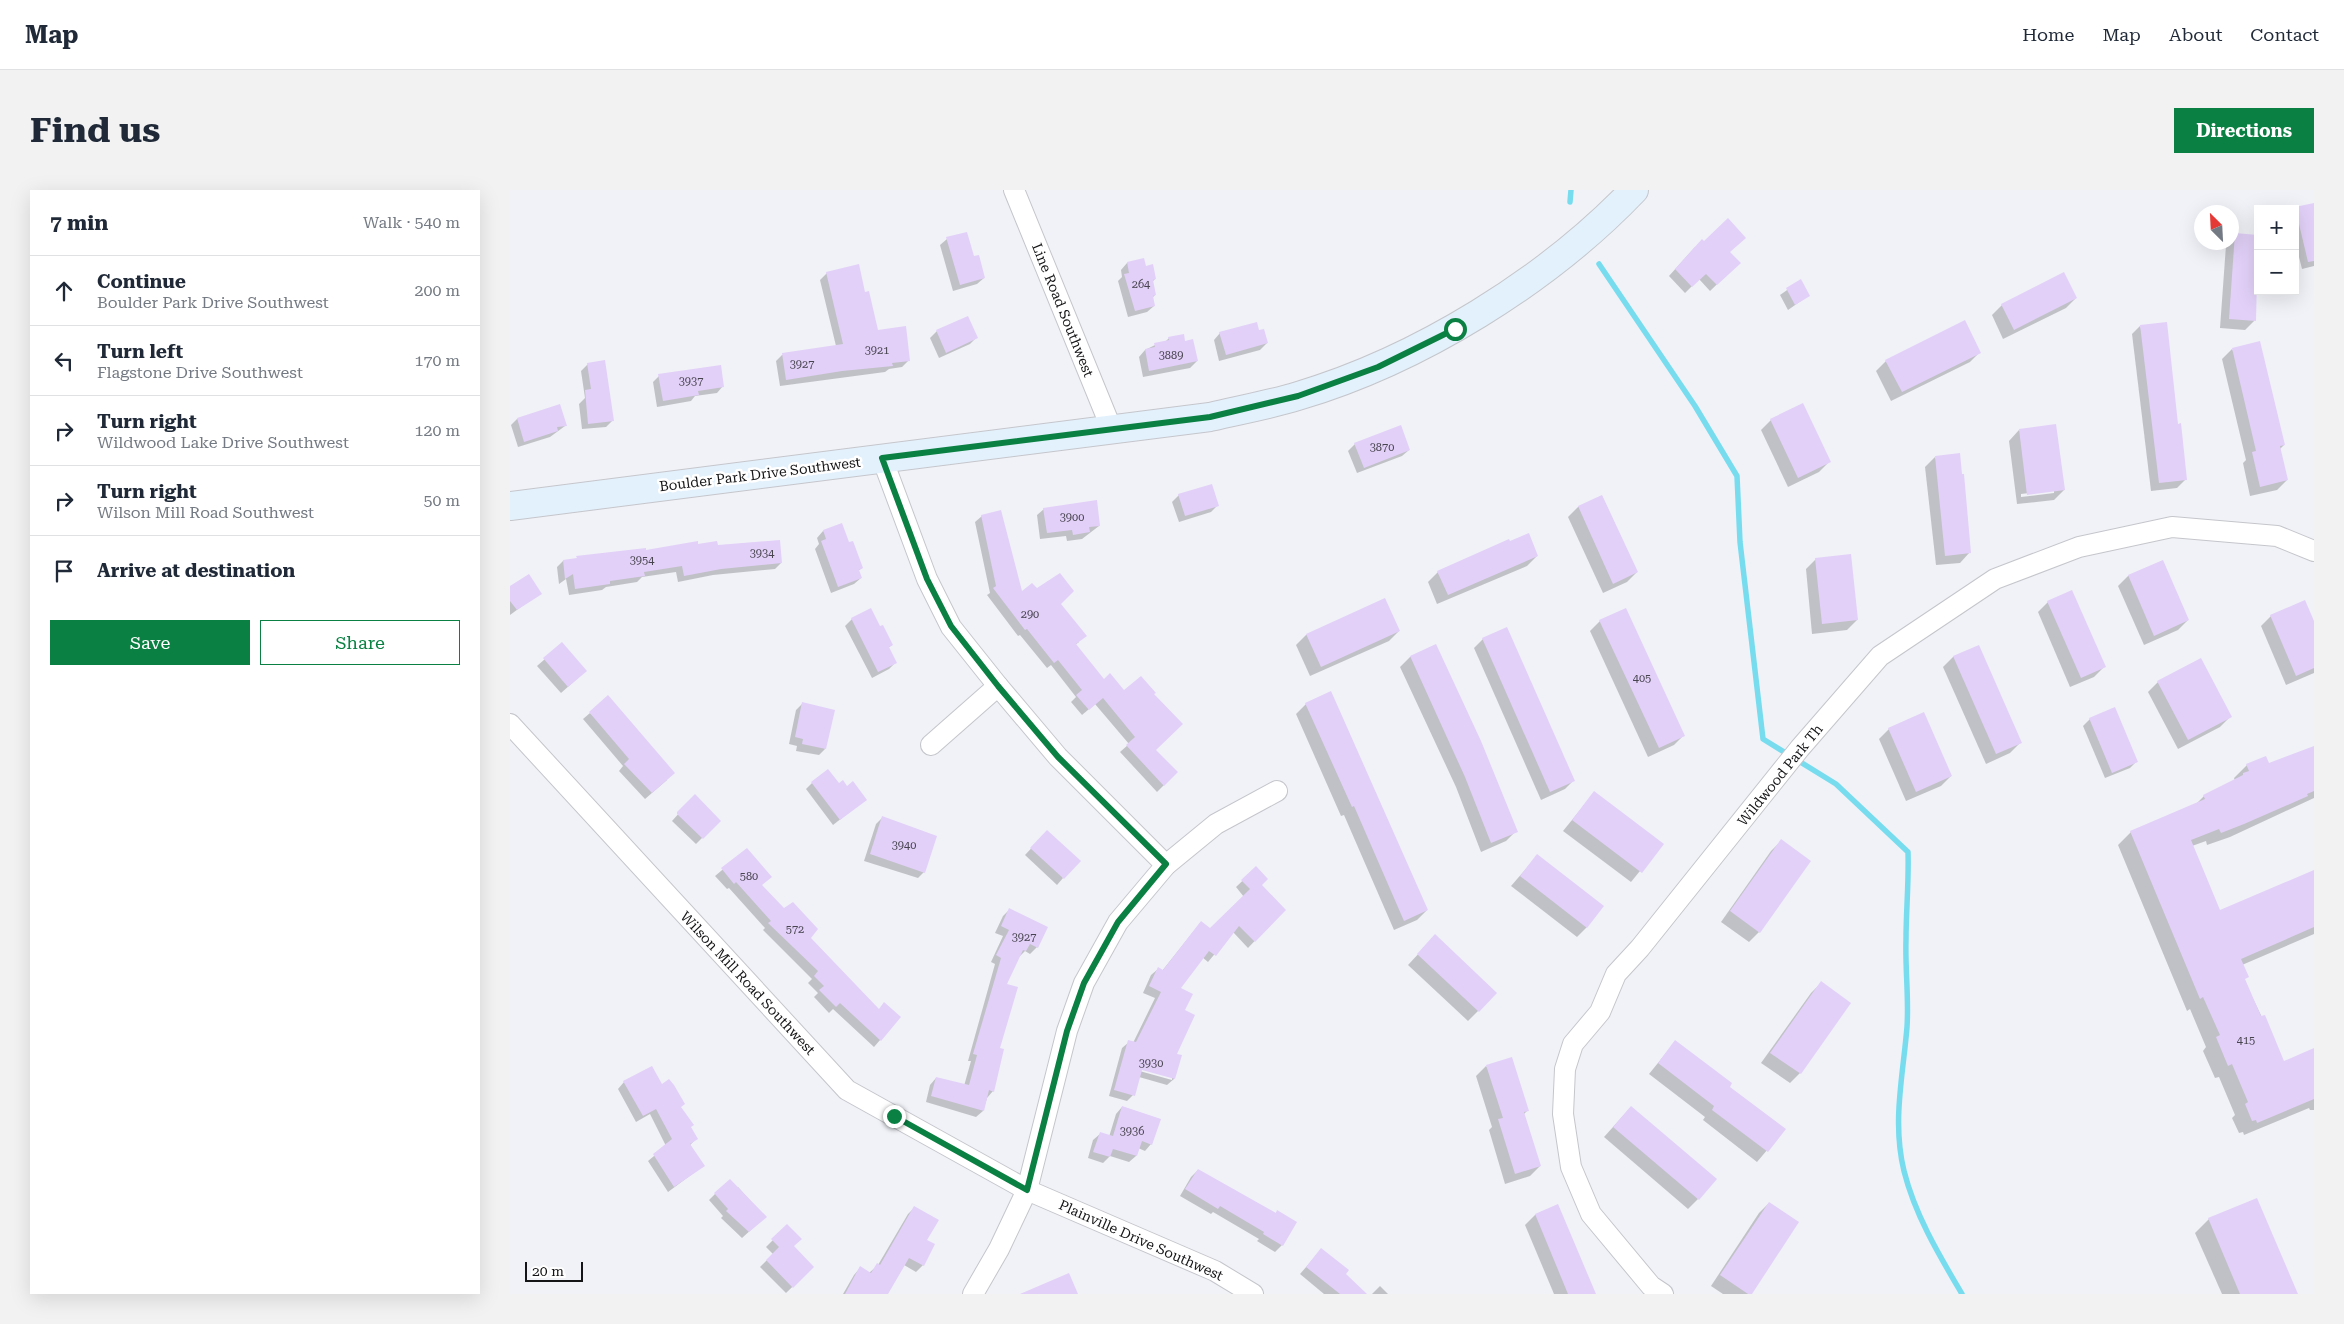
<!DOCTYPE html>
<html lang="en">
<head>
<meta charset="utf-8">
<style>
  body { margin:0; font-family:"Roboto Serif",serif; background:#f2f2f3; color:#1f2937 }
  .controls { position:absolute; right:15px; top:15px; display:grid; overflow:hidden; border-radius:0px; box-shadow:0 5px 20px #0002 }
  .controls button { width:45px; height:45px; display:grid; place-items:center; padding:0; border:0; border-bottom:1px solid #e0e1e3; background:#fff; color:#1f2937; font:25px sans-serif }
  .compass { position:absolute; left:1684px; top:15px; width:45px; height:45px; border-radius:50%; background:#fff; box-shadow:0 5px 20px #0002; rotate:336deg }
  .scale { position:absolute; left:15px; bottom:12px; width:58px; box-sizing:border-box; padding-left:5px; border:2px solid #151517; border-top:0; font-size:14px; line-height:18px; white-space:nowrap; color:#151517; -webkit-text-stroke:4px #fff; paint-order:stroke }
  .stop { position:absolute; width:15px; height:15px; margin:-11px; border:4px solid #0b8043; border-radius:50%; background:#fff }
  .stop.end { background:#0b8043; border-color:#fff; box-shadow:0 1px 5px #0008 }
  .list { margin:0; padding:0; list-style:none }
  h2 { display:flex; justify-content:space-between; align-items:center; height:65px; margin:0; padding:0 20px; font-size:21px }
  h2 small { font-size:16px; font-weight:400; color:#747a83 }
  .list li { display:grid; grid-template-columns:32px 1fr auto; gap:15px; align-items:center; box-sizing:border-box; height:70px; padding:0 20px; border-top:1px solid #e0e1e3 }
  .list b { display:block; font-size:19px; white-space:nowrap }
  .list p { margin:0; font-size:16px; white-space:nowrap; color:#747a83 }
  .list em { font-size:16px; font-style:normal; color:#747a83 }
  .actions { display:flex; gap:10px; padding:15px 20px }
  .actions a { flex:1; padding:11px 0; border:1px solid #0b8043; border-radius:0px; text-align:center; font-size:18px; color:#0b8043 }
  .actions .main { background:#0b8043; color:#fff }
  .icon { flex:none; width:28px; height:28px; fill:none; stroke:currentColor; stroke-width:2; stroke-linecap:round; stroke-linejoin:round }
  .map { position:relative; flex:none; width:1804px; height:1104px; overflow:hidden; border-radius:0px }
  header { display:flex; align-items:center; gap:30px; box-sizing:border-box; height:70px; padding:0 25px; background:#fff; border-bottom:1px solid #e0e1e3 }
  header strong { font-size:24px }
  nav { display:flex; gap:28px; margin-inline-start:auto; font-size:18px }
  .intro { display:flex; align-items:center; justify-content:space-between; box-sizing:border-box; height:120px; padding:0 30px }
  h1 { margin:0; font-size:35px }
  .button { padding:12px 22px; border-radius:0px; background:#0b8043; color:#fff; font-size:18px; font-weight:700 }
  main { display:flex; gap:30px; padding:0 30px }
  aside { flex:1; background:#fff; border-radius:0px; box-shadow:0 5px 20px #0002 }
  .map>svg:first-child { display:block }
  .shadow { fill:#0003; fill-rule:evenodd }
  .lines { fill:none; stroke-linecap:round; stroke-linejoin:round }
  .stream { stroke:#78dcef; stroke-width:5.5 }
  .building { fill:#e2d0f8 }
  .street-casing { stroke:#c5c6cc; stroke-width:22 }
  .secondary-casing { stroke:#c5c6cc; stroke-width:30 }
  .street { stroke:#fff; stroke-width:20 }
  .secondary { stroke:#e3f1fc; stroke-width:28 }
  .route { stroke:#0b8043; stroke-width:6 }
  .labels { text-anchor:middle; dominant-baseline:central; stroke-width:5; stroke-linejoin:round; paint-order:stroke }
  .number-label { font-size:11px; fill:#48444f }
  .street-label { font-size:14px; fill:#151517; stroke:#fff }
</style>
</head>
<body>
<header>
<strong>Map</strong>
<nav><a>Home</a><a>Map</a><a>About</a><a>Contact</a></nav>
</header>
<div class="intro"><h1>Find us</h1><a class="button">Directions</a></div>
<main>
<aside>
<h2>7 min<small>Walk · 540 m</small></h2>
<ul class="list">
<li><svg class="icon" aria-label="ahead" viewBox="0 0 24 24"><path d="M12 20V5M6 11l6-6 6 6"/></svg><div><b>Continue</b><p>Boulder Park Drive Southwest</p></div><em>200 m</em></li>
<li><svg class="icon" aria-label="left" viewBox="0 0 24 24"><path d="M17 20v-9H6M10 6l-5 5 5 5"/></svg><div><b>Turn left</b><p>Flagstone Drive Southwest</p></div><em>170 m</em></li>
<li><svg class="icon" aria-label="right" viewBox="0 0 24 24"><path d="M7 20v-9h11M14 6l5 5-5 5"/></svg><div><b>Turn right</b><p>Wildwood Lake Drive Southwest</p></div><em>120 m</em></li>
<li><svg class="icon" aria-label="right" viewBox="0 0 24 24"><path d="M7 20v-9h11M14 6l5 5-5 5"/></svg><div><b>Turn right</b><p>Wilson Mill Road Southwest</p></div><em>50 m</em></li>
<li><svg class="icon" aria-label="arrive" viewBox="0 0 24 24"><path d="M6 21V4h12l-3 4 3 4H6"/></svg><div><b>Arrive at destination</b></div></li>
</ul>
<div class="actions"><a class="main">Save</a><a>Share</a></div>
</aside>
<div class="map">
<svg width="1804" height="1104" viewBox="0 0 1804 1104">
  <rect width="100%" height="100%" fill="#f1f2f8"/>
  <!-- shadow -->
  <g class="shadow">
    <path d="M1804 14V76L1792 79 1785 51V19Z"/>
    <path d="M1726 45 1748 46 1745 130 1735 140 1710 138 1716 55 1722 52V49Z"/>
    <path d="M437 49 463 68 474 88 467 94 443 101 430 55Z"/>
    <path d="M1185 57 1218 63 1229 73 1200 101 1189 89 1175 103 1159 86Z"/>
    <path d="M633 69 635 77 645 89 642 92 645 105 642 108 644 116 637 122 618 127 608 91 612 87 611 80 617 73Z"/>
    <path d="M317 83 355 103 367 141 399 170 392 177 379 179 375 182 270 196 266 171 272 165 326 156 310 90Z"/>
    <path d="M1290 91 1298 106 1278 120 1270 105Z"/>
    <path d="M1566 108 1556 118 1493 149 1482 125 1492 115Z"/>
    <path d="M1630 136 1667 235 1675 290 1667 298 1641 301 1622 144Z"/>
    <path d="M427 141 466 148 460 154 429 168 420 148Z"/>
    <path d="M748 142 757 153 750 160 709 171 704 150 710 143Z"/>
    <path d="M659 148 674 152 687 171 680 178 633 187 629 167 635 160 645 155 654 153Z"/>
    <path d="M1722 159 1774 255 1770 259 1777 290 1767 300 1740 306 1733 273 1736 270 1712 169Z"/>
    <path d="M1470 162 1460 172 1381 211 1366 181 1376 171Z"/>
    <path d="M78 174 103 230 96 237 72 239 69 214 75 208 71 181Z"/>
    <path d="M149 186 213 196 207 203 185 206 181 211 147 217 143 192Z"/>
    <path d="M7 229 55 236 40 247 8 257 1 235Z"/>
    <path d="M1261 230 1319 272 1309 282 1278 297 1251 240Z"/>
    <path d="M1509 240 1554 300 1544 310 1507 314 1499 251ZM1544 300V303L1511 307V304Z"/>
    <path d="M845 254 899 260 892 266 847 283 838 261Z"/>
    <path d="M1425 267 1460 362 1450 373 1426 375 1415 277Z"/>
    <path d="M669 305 707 316 701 322 669 332 662 312Z"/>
    <path d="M1092 306 1127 382 1117 392 1093 403 1058 327 1068 317Z"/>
    <path d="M534 319 589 336 572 349 557 351 556 346 530 349 527 325Z"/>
    <path d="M472 326 512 403 526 400 550 414 569 452 565 455 593 491 614 502 642 504 645 560 667 582 647 602 610 562 619 554 585 514 572 525 561 512 566 507 541 475 537 478 510 445 508 446 477 405 480 403 465 332Z"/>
    <path d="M313 341 338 354 352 378 348 381 351 388 344 394 321 403 305 359 309 354 307 348Z"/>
    <path d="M187 355 207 356 271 373 265 379 203 385 168 392 166 382 132 387 127 392 96 397 92 400 59 405 56 389 49 394 47 377 53 371Z"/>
    <path d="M1027 366 1017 376 927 414 918 392 928 382Z"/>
    <path d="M1306 369 1347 430 1337 440 1302 444 1296 379Z"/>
    <path d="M1652 371 1678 430 1668 440 1634 455 1608 396 1618 386Z"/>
    <path d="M0 397 30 403 0 425Z"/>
    <path d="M874 410 889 441 879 451 800 486 786 455 796 445Z"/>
    <path d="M1538 412 1594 477 1584 487 1560 497 1528 422Z"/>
    <path d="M1761 426 1804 434V483L1776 495 1751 436Z"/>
    <path d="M342 429 382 455 378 458 385 473 379 479 362 488 335 436Z"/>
    <path d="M1090 431 1174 545 1164 555 1138 567 1080 441Z"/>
    <path d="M996 439 1063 591 1055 599 1031 610 964 458 973 449Z"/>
    <path d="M52 454 69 487 51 503 27 476Z"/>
    <path d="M925 456 1006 641 996 651 971 662 946 597 890 477 900 467Z"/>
    <path d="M1468 457 1510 553 1500 563 1476 574 1433 477 1443 467Z"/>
    <path d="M1648 492 1720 527 1710 537 1668 559 1638 502Z"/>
    <path d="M292 514 315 559 309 565 286 561 287 556 279 554 286 520Z"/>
    <path d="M796 514 917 720 907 730 884 740 834 625 831 626 786 524Z"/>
    <path d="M80 523 157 590 135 609 109 581 113 576 73 529Z"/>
    <path d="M1580 529 1627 571 1620 578 1595 588 1573 536Z"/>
    <path d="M1379 539 1441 586 1431 596 1396 611 1369 549Z"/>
    <path d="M1804 558V608L1720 647 1697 655 1696 651 1682 656 1709 722 1804 681V744L1732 775 1734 790 1774 873 1804 859V920H1800L1799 918 1734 945 1733 942 1729 943 1722 928 1725 925 1709 887 1705 888 1693 861 1696 857 1680 819 1677 821 1608 655 1621 642 1685 615 1694 606 1725 591 1724 588 1737 575H1758Z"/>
    <path d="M302 593 337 597 355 610 323 635 296 599Z"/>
    <path d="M1084 603 1152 654 1121 692 1053 641Z"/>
    <path d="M179 612 209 631 186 654 162 631Z"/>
    <path d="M372 628 414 682 408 688 354 671 366 634Z"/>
    <path d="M531 648 553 688 547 695 515 665Z"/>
    <path d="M1271 651 1249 742 1239 752 1211 732 1261 661Z"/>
    <path d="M236 660 251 695 299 748 369 820 390 827 364 857 323 819 319 823 304 807 308 803 298 793 302 789 253 740 255 738 219 698 217 699 205 686Z"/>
    <path d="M1027 666 1077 737 1067 747 1001 696Z"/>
    <path d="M746 678 750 695 774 720 738 758 723 742 698 772 692 767 669 799 664 889 657 895 629 887 623 905 617 911 599 906 612 858 619 852 623 853 645 808 633 803 641 785 648 779 652 781 691 732 700 739 734 707 726 697ZM626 877 662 887V890L626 880Z"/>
    <path d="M499 720 527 757 520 764 515 761 509 767 495 794 483 901 477 908 473 921 466 927 416 912 420 895 426 888 454 896 461 871H458L485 774 481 772 493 746 485 743 493 726Z"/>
    <path d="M925 746 986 803 958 831 898 775Z"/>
    <path d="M1311 793 1339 813 1290 883 1280 893 1251 873 1301 803Z"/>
    <path d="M1165 852 1218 897 1274 940 1247 972 1193 930 1195 927 1139 884Z"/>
    <path d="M976 876 1018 920 1013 925 1030 976 1020 986 995 994 979 940 982 937 966 886Z"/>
    <path d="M114 892 151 895 170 918 186 949 180 955 193 976 158 1002 138 971 156 956 140 924 126 932 108 899Z"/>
    <path d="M612 917 641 954 635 961 628 958 626 966 619 972 600 966 593 973 578 968 583 950 590 944 599 947 606 924Z"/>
    <path d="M1121 917 1188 1009 1178 1019 1094 947Z"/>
    <path d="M688 980 765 1024 768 1021 772 1055 765 1062 747 1051 749 1049 703 1022 701 1024 670 1006 681 987Z"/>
    <path d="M228 997 255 1027 232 1048 211 1028 213 1026 199 1010 205 1004Z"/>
    <path d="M1259 1013 1240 1104H1213L1201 1096 1249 1023Z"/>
    <path d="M1048 1016 1085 1104H1044L1015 1035 1025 1025Z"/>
    <path d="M405 1017 416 1050 424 1055 413 1075 406 1082 394 1075 377 1104H333L344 1085 350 1078 359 1083 368 1075 398 1024Z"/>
    <path d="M1699 1029 1786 1104H1712L1685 1043Z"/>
    <path d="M277 1036 283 1057 303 1077 276 1103 250 1077 263 1064 256 1057Z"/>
    <path d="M811 1060 855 1104H814L790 1084Z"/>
    <path d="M870 1096 878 1104H862Z"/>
  </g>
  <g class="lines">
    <!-- stream -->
    <g class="stream">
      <path d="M1060 12 1061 0"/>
      <path d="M1089 74 1185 216 1227 286 1230 352 1253 549 1326 594 1398 662C1399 692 1396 720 1396 750 1395 779 1399 808 1397 837 1393 886 1382 932 1394 981 1405 1025 1429 1065 1452 1104"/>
    </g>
  </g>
  <!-- building -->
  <g class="building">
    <path d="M1804 13V71L1798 72 1785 17Z"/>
    <path d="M1218 28 1236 48 1220 62 1231 73 1207 95 1196 84 1182 97 1165 79 1192 49 1194 51Z"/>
    <path d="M457 42 464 66 469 65 475 88 450 95 436 47Z"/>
    <path d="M1725 43 1748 45 1746 131 1719 129Z"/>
    <path d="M634 68 636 76 643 74 646 89 643 90 646 105 643 106 645 116 625 121 614 84 619 83 617 72Z"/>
    <path d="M349 74 355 102 359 101 368 140 396 136 400 171 382 173 383 176 332 181 276 190 272 163 333 154 316 82Z"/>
    <path d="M1554 82 1567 108 1504 140 1491 114Z"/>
    <path d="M1291 89 1300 106 1285 115 1276 98Z"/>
    <path d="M458 126 468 148 436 163 426 140Z"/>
    <path d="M1455 130 1471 163 1392 202 1375 170Z"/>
    <path d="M747 132 749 140 754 139 758 153 716 165 709 142Z"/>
    <path d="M1657 132 1668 234 1671 233 1677 290 1649 293 1630 135Z"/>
    <path d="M674 144 675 151 683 149 688 171 639 181 635 159 645 157 644 153 659 150 658 147Z"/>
    <path d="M1750 151 1775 255 1770 256 1778 290 1750 297 1742 262 1746 261 1722 158Z"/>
    <path d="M95 170 104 231 78 234 75 200 81 199 77 173Z"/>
    <path d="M211 175 214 197 188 201 189 205 153 211 148 184Z"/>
    <path d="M1293 213 1321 272 1288 288 1260 229Z"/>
    <path d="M50 214 57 236 47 237 48 241 14 252 7 228Z"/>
    <path d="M1546 234 1555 300 1517 305 1509 239Z"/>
    <path d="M891 235 900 260 854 278 844 253Z"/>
    <path d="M1450 263 1452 284H1454L1461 363 1435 366 1425 266Z"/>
    <path d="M702 294 709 316 675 326 668 304Z"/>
    <path d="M1092 305 1128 382 1103 394 1068 316Z"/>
    <path d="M587 310 590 336 579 337 580 342 563 345 562 340 537 343 533 318Z"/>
    <path d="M491 320 512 401 522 393 527 398 550 383 564 401 551 414 577 446 566 454 594 489 600 483 614 500 631 486 646 503 644 504 673 534 646 560 668 582 654 596 616 555 625 547 593 508 579 520 566 505 572 500 548 470 544 473 517 439 515 440 483 398 486 396 471 325Z"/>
    <path d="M332 333 339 352 343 351 353 378 349 380 352 388 328 397 311 351 316 349 313 340Z"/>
    <path d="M1019 343 1028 366 938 405 927 381 999 349 1000 351Z"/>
    <path d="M270 350 272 373 211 379 174 386 172 376 134 382 135 386 100 391V394L65 399 63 384 55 389 53 370 67 368 66 366 136 358V360L188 351V354L207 351 208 355Z"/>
    <path d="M1341 364 1348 430 1312 434 1305 368Z"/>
    <path d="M1653 370 1679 430 1644 446 1618 385Z"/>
    <path d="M19 384 32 404 7 420 0 411V396Z"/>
    <path d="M1562 400 1596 477 1571 488 1537 411Z"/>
    <path d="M875 408 890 441 811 477 796 444Z"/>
    <path d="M1795 410 1804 431V478L1786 486 1760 425Z"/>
    <path d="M361 418 370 436 373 435 383 455 379 457 387 473 368 482 341 428Z"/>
    <path d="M1116 418 1175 546 1149 558 1089 430Z"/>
    <path d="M997 437 1065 591 1040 602 972 448Z"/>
    <path d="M52 452 77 481 58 497 33 468Z"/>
    <path d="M926 454 971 551 1008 642 981 653 955 587 900 466Z"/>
    <path d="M1469 455 1512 553 1486 564 1443 466Z"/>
    <path d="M1691 468 1722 527 1678 550 1647 491Z"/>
    <path d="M821 501 918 720 894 731 844 616 842 617 795 513Z"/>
    <path d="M98 505 165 583 142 603 114 574 119 569 79 522Z"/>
    <path d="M292 512 325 520 316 559 292 554 293 549 285 547Z"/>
    <path d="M1605 517 1628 572 1602 583 1579 528Z"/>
    <path d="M1414 522 1442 586 1406 602 1378 538Z"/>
    <path d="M1804 556V601L1797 604 1798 606 1734 634 1711 643 1709 639 1681 650 1710 720 1804 680V737L1731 769 1739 787 1735 789 1751 826 1755 825 1774 871 1804 858V909L1747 933 1746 930 1742 931 1735 914 1738 912 1722 874 1718 876 1706 847 1710 845 1693 807 1690 809 1620 641 1695 609 1693 605 1733 585V583L1739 581 1736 574 1756 566 1759 573Z"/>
    <path d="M318 579 329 593 333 590 337 596 343 591 357 610 330 630 301 592Z"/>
    <path d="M1084 601 1154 654 1132 683 1062 630Z"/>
    <path d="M185 604 211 631 193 649 167 624V622Z"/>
    <path d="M372 626 427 646 415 683 360 664Z"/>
    <path d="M537 640 571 671 554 689 520 658Z"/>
    <path d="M1271 649 1301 671 1250 743 1220 721Z"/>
    <path d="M237 658 262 687 252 695 274 718 283 712 308 739 301 748 369 819 374 812 391 827 371 851 330 813 326 817 309 800 314 796 304 786 308 781 258 733 261 731 226 692 224 694 211 678Z"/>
    <path d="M1027 664 1094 716 1077 738 1010 686Z"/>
    <path d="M746 676 758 689 752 695 776 720 745 752 729 736 706 766 699 761 671 798 683 804 675 820 685 825 667 864 672 865 665 889 632 880 625 906 604 900 618 850 626 852 651 802 639 796 648 777 653 780 691 731 700 738 740 699 731 690Z"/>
    <path d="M499 718 538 737 528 758 520 754 516 761 513 760 497 794 508 797 490 858 494 859 484 902 479 900 474 921 421 906 426 887 459 895 467 865 463 864 491 768 486 765 499 740 491 736Z"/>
    <path d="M925 744 987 803 969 822 907 764Z"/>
    <path d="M1311 791 1341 813 1291 884 1260 863Z"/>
    <path d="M1165 850 1222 893 1220 897 1276 939 1258 962 1202 920 1204 916 1148 873Z"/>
    <path d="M1002 867 1019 921 1014 922 1031 976 1005 984 988 929 993 928 976 875Z"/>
    <path d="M142 876 152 894 159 889 164 895 175 914 171 917 184 935 181 937 188 949 180 954 195 976 164 997 143 964 162 949 146 919 133 926 113 891Z"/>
    <path d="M612 916 651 929 642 955 632 951 627 966 603 959 600 967 583 962 590 942 603 946Z"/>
    <path d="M1121 916 1207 989 1189 1010 1103 937Z"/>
    <path d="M688 979 766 1023 767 1020 787 1032 773 1056 753 1044 754 1042 710 1016 708 1019 675 999Z"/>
    <path d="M220 989 257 1027 239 1042 216 1021 218 1019 204 1003Z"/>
    <path d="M1747 1008 1788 1104H1730L1698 1028Z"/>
    <path d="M1259 1012 1289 1032 1242 1104H1238L1210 1085Z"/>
    <path d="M1048 1014 1086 1104H1058L1025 1024Z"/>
    <path d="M404 1016 429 1030 417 1050 425 1054 414 1076 399 1068 378 1104H335L350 1076 361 1083 367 1073 370 1075Z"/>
    <path d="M277 1034 292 1049 284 1056 304 1077 283 1098 256 1070 269 1057 261 1049Z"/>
    <path d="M811 1058 839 1080 836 1084 857 1104H830L796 1077Z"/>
    <path d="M559 1083 568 1104H510Z"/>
  </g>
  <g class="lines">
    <defs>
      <g id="street">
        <path d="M504 0 602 240"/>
        <path d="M372 268 417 389 441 437 488 496 548 567 656 675"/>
        <path d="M0 534 337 900 517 1000 705 1081 743 1104"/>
        <path d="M421 555 488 496"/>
        <path d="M463 1104 489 1059 517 1000 557 841 574 793 608 732 656 675 706 634 767 601"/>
        <path d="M1153 1104 1141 1096 1081 1024 1061 977 1053 924 1055 879 1063 854 1090 822 1106 784 1130 758 1290 558 1370 466 1485 389 1569 357 1662 337 1767 346 1804 361"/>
      </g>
      <path id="secondary" d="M0 316 700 227C729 220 759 215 788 206 909 170 1037 91 1124 0"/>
    </defs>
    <!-- street casing -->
    <use href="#street" class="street-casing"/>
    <!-- secondary casing -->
    <use href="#secondary" class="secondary-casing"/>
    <!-- street -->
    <use href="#street" class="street"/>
    <!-- secondary -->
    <use href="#secondary" class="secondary"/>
  </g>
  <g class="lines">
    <!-- route -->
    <path class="route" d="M384 926 517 1000 557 841 574 793 608 732 656 674 548 567 488 496 441 436 417 389 372 268 700 227 788 206 868 177 945 139"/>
  </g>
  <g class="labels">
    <!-- number labels -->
    <g class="number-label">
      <text x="631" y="94">264</text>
      <text x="367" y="160">3921</text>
      <text x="661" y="165">3889</text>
      <text x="292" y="174">3927</text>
      <text x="181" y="191">3937</text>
      <text x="872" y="257">3870</text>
      <text x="562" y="327">3900</text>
      <text x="252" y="363">3934</text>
      <text x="132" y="370">3954</text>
      <text x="520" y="424">290</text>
      <text x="1132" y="488">405</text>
      <text x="394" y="655">3940</text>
      <text x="239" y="686">580</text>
      <text x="285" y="739">572</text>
      <text x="514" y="747">3927</text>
      <text x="1736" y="850">415</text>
      <text x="641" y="873">3930</text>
      <text x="622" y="941">3936</text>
    </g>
    <!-- street labels -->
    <g class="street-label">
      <text transform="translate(553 120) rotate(68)">Line Road Southwest</text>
      <text transform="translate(250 284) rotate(-7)">Boulder Park Drive Southwest</text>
      <text transform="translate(1270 585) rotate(-51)">Wildwood Park Th</text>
      <text transform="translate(238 793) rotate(47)">Wilson Mill Road Southwest</text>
      <text transform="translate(631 1050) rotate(24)">Plainville Drive Southwest</text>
    </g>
  </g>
</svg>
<div class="controls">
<button>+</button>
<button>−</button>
</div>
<svg class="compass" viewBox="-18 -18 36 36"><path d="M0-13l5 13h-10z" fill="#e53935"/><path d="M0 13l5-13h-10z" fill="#747a83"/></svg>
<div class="scale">20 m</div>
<div class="stop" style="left:945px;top:139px"></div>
<div class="stop end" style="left:384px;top:926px"></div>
</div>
</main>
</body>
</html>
